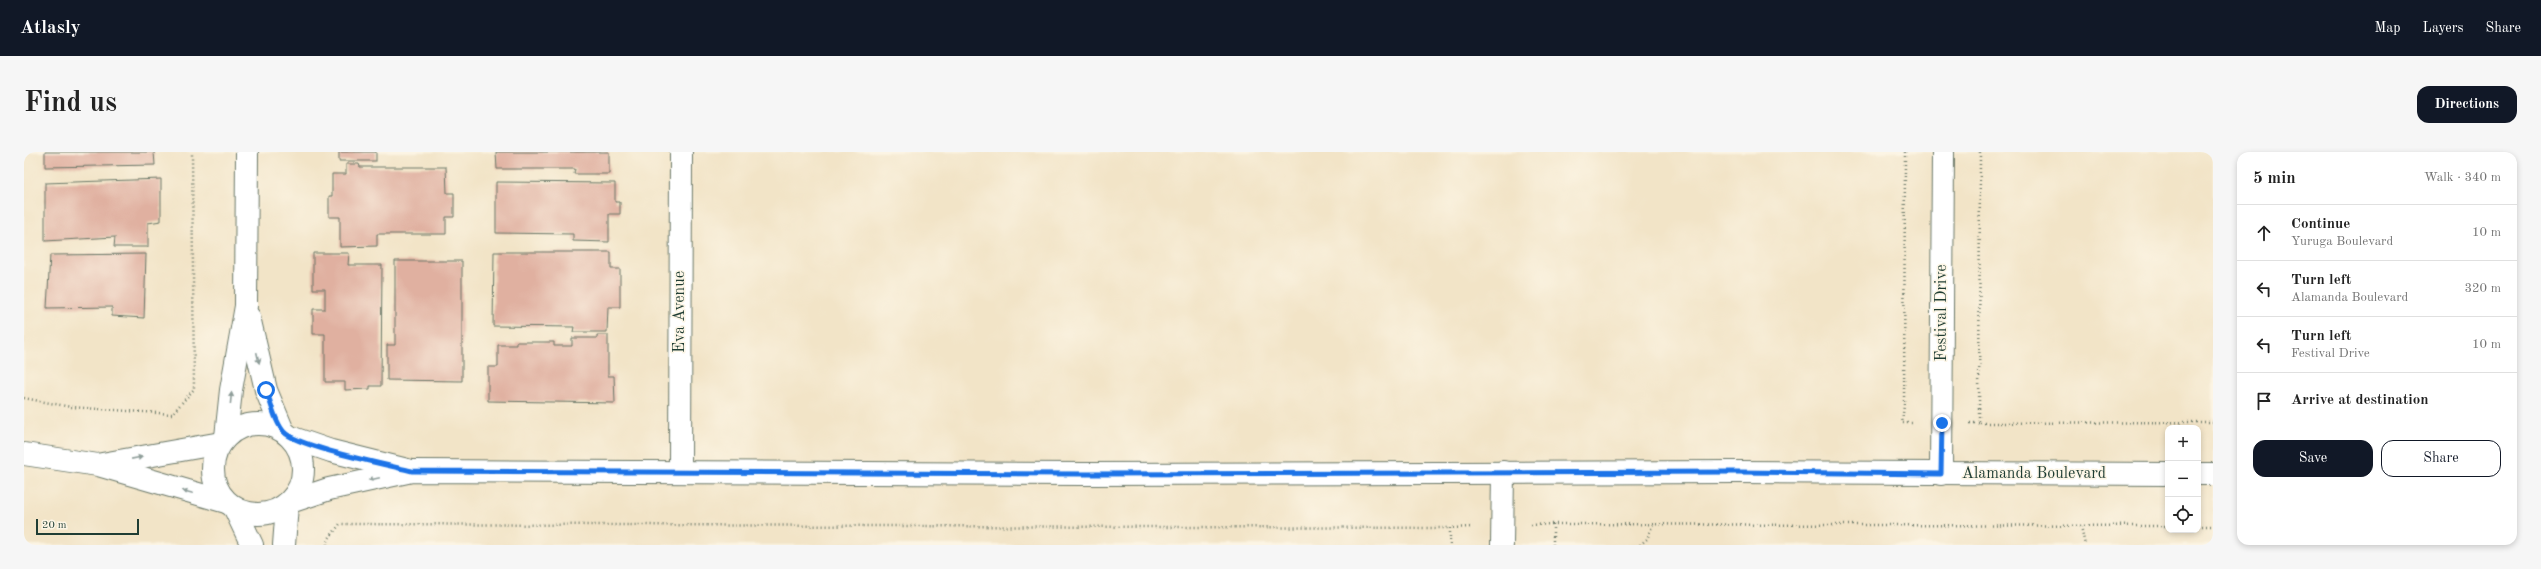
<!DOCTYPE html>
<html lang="en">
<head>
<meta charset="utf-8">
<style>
  body { margin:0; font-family:"Old Standard TT",serif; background:#f6f6f6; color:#222 }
  .controls { position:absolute; right:12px; bottom:12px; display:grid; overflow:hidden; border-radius:8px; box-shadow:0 2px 6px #0003 }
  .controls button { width:36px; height:36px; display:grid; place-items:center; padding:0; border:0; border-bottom:1px solid #e0e0e0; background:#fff; color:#222; font:20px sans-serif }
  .scale { position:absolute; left:12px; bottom:10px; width:103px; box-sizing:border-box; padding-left:4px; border:2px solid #1f3d34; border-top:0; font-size:11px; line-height:14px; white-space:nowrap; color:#1f3d34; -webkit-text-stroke:3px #fcf5e5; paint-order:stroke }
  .stop { position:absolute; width:12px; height:12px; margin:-9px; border:3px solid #1a73e8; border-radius:50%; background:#fff }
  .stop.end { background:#1a73e8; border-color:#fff; box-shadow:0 1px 4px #0008 }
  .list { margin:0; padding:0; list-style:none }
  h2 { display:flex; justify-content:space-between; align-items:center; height:52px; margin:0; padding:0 16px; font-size:17px }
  h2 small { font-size:13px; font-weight:400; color:#767676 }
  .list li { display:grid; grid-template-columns:26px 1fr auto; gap:12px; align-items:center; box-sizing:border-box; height:56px; padding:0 16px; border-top:1px solid #e0e0e0 }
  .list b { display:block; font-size:15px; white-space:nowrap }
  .list p { margin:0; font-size:13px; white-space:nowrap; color:#767676 }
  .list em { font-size:13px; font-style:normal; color:#767676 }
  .actions { display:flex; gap:8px; padding:12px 16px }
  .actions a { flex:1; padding:9px 0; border:1px solid #111827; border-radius:12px; text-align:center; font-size:14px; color:#111827 }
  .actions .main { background:#111827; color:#fff }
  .icon { flex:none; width:22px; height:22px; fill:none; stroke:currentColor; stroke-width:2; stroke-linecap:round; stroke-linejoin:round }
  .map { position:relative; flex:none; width:2189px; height:393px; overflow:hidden; border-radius:12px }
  header { display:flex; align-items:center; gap:24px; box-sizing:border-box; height:56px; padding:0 20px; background:#111827; color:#fff }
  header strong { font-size:19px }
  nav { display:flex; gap:22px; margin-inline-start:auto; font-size:14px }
  .intro { display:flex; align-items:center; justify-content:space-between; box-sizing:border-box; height:96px; padding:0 24px }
  h1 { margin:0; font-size:28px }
  .button { padding:10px 18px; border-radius:12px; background:#111827; color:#fff; font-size:14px; font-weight:700 }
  main { display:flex; gap:24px; padding:0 24px }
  aside { flex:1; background:#fff; border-radius:12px; box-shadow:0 2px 6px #0003 }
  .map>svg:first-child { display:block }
  .building { fill:#e0b0a0 }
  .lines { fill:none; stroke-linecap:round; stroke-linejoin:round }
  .minor-casing { stroke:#697767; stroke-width:24 }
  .tertiary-casing { stroke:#697767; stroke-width:24 }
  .path { stroke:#697767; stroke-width:2.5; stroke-dasharray:1 3; stroke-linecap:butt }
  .minor { stroke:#fff; stroke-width:22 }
  .tertiary { stroke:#fff; stroke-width:22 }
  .oneway { fill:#8f9e9a }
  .route { stroke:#1a73e8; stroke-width:5 }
  .labels { text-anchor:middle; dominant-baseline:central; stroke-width:3; stroke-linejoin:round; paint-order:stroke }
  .street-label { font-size:16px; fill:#1f3d34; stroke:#fcf5e5 }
</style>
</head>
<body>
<header>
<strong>Atlasly</strong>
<nav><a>Map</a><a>Layers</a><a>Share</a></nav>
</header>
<div class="intro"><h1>Find us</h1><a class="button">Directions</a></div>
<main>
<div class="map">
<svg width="2189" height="393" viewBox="0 0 2189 393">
  <rect width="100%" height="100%" fill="#fcf5e5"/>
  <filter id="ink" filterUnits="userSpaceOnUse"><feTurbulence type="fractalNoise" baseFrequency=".025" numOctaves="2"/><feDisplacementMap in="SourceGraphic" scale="8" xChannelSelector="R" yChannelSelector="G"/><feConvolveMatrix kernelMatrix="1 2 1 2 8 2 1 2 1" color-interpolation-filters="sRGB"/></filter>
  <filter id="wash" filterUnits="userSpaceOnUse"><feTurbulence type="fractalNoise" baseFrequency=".012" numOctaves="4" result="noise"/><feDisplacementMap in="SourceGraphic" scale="16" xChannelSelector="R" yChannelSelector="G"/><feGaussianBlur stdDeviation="0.9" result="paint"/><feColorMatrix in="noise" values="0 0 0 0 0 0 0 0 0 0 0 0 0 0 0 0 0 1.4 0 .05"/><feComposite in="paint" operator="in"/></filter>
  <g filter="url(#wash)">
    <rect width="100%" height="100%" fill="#f2e4c7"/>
    <g id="blocks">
      <!-- building -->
      <g class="building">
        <path d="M21 0H130L131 13 21 15Z"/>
        <rect x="315" y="0" width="37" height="9"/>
        <path d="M472 0H585V22H550L551 17H473Z"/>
        <path d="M322 12H335L336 15H422L423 41H430V65H422V82H353V94L316 95V65H305V44H308V22H322Z"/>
        <path d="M137 27V69L124 71V95H90L91 85 21 89V31Z"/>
        <path d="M472 30 591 31V50H596V62H585V90L549 89V82L472 81Z"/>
        <path d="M470 100H587V117H596V155H584L583 180H549L550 175 469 174Z"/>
        <path d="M289 101H325L324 113H358L357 234H346V237L321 238V230H301V182H289V157H301V137H289Z"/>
        <path d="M122 102 120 166 88 164V155L23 156 26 103Z"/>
        <path d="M371 109H438V229L363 228V193H371Z"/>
        <path d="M573 183H584V224H590L591 251 464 249V215H474V193H492V190H530V194H548V186H573Z"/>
      </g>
    </g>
  </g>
  <g filter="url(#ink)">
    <use href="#blocks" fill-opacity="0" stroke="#697767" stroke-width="1"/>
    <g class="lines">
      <defs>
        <g id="minor">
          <path d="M656 319 657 0"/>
          <path d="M1917 322 1919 0"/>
        </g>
        <g id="tertiary">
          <path d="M225 165 242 238 259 279"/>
          <circle cx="234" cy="317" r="45"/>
          <path d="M202 285 207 238 222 154 223 0"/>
          <path d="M266 285 307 299 383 318"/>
          <path d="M0 302 74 313 202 350"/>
          <path d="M78 312 197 291"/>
          <path d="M2174 322H2189"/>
          <path d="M266 350 305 337 388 319 1063 322 1713 320 2144 322"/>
          <path d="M211 357 228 393"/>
          <path d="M260 393 263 353"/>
          <path d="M1478 393 1479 320"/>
        </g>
      </defs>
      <!-- minor casing -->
      <use href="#minor" class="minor-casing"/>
      <!-- tertiary casing -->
      <use href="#tertiary" class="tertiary-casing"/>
      <!-- path -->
      <g class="path">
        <path d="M1881 0 1880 253 1878 271H1889"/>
        <path d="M1956 0 1955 271 2189 270"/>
        <path d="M0 246 47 255 148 262 170 237 168 0"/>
        <path d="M1946 271H1955"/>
        <path d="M1507 373 1529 372"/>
        <path d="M2057 374 2061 393"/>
        <path d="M2174 374H2189"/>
        <path d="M303 393V389L316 372 1426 376"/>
        <path d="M1426 393V376L1448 375"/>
        <path d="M1529 393V372L2144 374"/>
        <path d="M1616 393 1623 387 1629 372"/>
      </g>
      <!-- minor -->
      <use href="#minor" class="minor"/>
      <!-- tertiary -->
      <use href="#tertiary" class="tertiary"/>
    </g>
    <!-- one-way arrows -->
    <defs><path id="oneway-solid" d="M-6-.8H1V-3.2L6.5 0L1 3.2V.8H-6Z"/></defs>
    <g class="oneway">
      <use href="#oneway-solid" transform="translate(234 206) rotate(77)"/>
      <use href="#oneway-solid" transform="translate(207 246) rotate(-84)"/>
      <use href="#oneway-solid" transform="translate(113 306) rotate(-11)"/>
      <use href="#oneway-solid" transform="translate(350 327) rotate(168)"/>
      <use href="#oneway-solid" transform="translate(164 340) rotate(-165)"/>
    </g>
  </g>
  <g class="lines" filter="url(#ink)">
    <!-- route -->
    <path class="route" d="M242 238C247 250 251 271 260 280 274 295 364 313 388 319L1063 322 1713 320 1917 322 1918 271"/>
  </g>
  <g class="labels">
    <!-- street labels -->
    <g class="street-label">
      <text transform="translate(656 160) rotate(-90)">Eva Avenue</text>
      <text transform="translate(1918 161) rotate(-90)">Festival Drive</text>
      <text x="2010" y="322">Alamanda Boulevard</text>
    </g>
  </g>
</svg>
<div class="controls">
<button>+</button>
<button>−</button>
<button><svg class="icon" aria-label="locate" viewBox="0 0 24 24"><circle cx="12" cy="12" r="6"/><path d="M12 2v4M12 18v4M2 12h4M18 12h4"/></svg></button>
</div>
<div class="scale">20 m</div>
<div class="stop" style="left:242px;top:238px"></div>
<div class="stop end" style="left:1918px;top:271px"></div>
</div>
<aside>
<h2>5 min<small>Walk · 340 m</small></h2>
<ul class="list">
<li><svg class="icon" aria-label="ahead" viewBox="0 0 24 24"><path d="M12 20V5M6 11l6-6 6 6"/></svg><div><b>Continue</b><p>Yuruga Boulevard</p></div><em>10 m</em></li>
<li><svg class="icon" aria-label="left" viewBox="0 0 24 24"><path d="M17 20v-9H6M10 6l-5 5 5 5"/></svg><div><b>Turn left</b><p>Alamanda Boulevard</p></div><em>320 m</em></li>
<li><svg class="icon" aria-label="left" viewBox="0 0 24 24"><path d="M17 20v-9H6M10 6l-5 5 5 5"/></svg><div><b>Turn left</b><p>Festival Drive</p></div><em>10 m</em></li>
<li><svg class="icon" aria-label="arrive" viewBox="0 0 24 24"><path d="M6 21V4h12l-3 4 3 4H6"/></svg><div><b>Arrive at destination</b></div></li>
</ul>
<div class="actions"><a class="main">Save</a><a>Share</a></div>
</aside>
</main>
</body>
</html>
